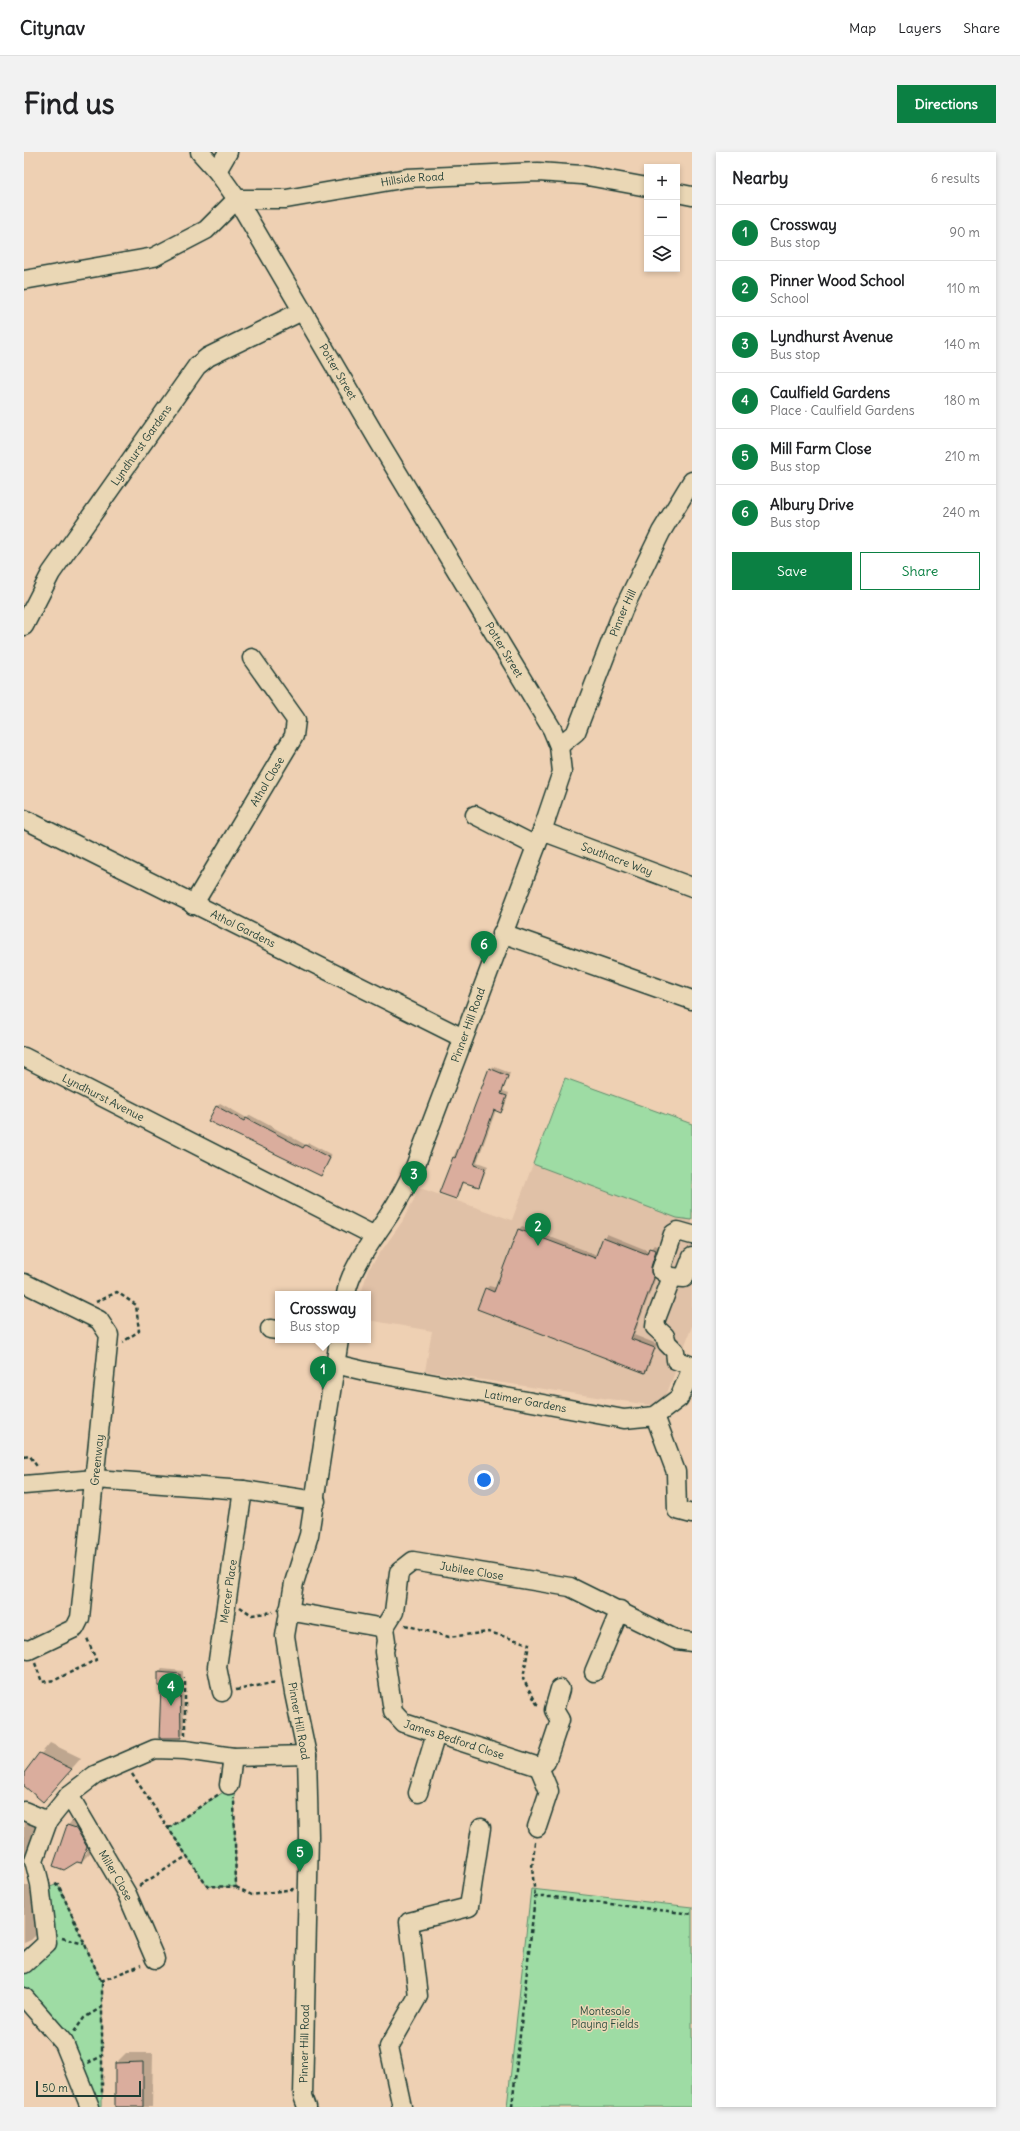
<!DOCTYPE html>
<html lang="en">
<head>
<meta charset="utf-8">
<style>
  body { margin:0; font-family:Delius,sans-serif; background:#f2f2f2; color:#202124 }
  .controls { position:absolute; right:12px; top:12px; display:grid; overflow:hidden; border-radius:0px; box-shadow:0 2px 6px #0003 }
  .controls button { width:36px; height:36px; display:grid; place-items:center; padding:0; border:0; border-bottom:1px solid #e0e0e0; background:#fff; color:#202124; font:20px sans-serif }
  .scale { position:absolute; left:12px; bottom:10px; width:105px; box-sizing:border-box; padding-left:4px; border:2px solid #1f3d34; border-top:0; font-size:11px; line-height:14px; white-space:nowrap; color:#1f3d34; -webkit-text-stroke:3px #ead7b5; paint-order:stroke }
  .you { position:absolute; left:460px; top:1328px; width:14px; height:14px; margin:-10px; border:3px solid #fff; border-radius:50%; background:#1a73e8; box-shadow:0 0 0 6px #1a73e833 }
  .badge { display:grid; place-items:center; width:26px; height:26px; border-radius:50%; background:#0b8043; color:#fff; font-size:13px; font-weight:700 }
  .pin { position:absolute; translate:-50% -33px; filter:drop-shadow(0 1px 2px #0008) }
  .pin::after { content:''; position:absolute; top:21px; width:14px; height:12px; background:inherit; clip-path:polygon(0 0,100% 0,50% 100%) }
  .popup { position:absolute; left:251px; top:1139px; width:96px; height:52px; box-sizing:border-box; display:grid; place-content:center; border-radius:0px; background:#fff; filter:drop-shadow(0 1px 3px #0005); font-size:13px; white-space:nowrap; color:#757577 }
  .popup b { font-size:15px; color:#202124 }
  .popup::after { content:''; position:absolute; left:50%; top:100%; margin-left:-8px; border:8px solid transparent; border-top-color:#fff }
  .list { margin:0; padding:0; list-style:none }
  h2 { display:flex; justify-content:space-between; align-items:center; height:52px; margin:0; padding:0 16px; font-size:17px }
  h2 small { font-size:13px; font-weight:400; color:#757577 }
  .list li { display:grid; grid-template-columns:26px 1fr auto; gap:12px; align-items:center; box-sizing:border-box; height:56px; padding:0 16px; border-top:1px solid #e0e0e0 }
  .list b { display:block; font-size:15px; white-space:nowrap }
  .list p { margin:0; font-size:13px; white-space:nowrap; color:#757577 }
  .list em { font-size:13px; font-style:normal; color:#757577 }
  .actions { display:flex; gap:8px; padding:12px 16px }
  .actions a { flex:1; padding:9px 0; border:1px solid #0b8043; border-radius:0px; text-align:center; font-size:14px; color:#0b8043 }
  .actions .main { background:#0b8043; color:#fff }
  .icon { flex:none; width:22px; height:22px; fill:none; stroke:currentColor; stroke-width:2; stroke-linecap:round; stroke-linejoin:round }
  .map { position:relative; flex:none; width:668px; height:1955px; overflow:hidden; border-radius:0px }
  header { display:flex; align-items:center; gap:24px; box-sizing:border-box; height:56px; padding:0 20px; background:#fff; border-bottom:1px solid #e0e0e0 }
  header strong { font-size:19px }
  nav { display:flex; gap:22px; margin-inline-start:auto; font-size:14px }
  .intro { display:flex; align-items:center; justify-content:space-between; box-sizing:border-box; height:96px; padding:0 24px }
  h1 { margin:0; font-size:28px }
  .button { padding:10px 18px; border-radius:0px; background:#0b8043; color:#fff; font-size:14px; font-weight:700 }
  main { display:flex; gap:24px; padding:0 24px }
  aside { flex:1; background:#fff; border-radius:0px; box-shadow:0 2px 6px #0003 }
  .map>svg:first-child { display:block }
  .built { fill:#e0c1a7 }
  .green { fill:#9edca4; stroke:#5e8c6c }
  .shadow { fill:#0003; fill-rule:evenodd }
  .building { fill:#daad9d; stroke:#1f3d34 }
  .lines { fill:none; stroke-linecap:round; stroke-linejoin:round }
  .minor-casing { stroke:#1f3d34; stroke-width:21 }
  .path { stroke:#1f3d34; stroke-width:2.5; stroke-dasharray:4 3; stroke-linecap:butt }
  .minor { stroke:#ead7b5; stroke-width:18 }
  .labels { text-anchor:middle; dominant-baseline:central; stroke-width:3; stroke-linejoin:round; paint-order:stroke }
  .street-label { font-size:11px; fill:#1f3d34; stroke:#ead7b5 }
  .park-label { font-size:11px; fill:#2c4d3f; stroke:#ead7b5 }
</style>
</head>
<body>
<header>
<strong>Citynav</strong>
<nav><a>Map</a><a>Layers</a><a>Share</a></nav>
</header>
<div class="intro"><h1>Find us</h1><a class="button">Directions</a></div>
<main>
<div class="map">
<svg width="668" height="1955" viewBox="0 0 668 1955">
  <rect width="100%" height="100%" fill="#eed0b3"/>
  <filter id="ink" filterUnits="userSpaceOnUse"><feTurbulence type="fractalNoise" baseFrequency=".025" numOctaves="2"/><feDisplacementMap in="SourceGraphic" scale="8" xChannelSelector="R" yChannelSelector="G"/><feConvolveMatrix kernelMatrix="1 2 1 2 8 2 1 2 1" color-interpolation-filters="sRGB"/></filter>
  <g filter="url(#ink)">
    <!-- built -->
    <path class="built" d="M541 926 668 972V1174L638 1255 401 1219 408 1179 344 1168V1142H337L344 1118 378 1070 396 1036 488 1068Z"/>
    <!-- green -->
    <g class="green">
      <path d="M541 926 668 972V1068L653 1066 509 1012Z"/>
      <path d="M210 1637 212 1735 183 1734 144 1676 201 1639Z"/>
      <path d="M34 1732 78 1831V1955H66L40 1891 0 1845V1812L23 1791 16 1739Z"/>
      <path d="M507 1737 668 1755V1955H483Z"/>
    </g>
    <!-- shadow -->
    <g class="shadow">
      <path d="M468 914 486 921 479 939 485 941 480 957 477 960 472 958 453 1010 464 1014 457 1031 455 1034 440 1029 432 1046 429 1006Z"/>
      <path d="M196 951 223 966 226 963 282 993 285 991 308 1003 300 1019 296 1023 192 955Z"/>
      <path d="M498 1074 573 1103 580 1086 583 1082 625 1099 630 1093 635 1095 630 1111 633 1122 610 1183 633 1192 624 1217 621 1220 462 1137 465 1134 473 1136 495 1077Z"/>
      <path d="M138 1517 159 1519 160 1582 156 1585 138 1534 135 1520Z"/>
      <path d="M26 1591 57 1606 29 1638 0 1633V1622Z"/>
      <path d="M54 1663 73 1685 67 1700 57 1710 52 1709 44 1673ZM64 1690 66 1691 62 1702H60Z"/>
      <path d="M0 1664H14L4 1706 0 1710Z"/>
      <path d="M0 1734H5L17 1778 7 1788 0 1791Z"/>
      <path d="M102 1901H129L128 1955H92V1911Z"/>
    </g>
    <!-- building -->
    <g class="building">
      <path d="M465 916 484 924 477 942 483 944 477 961 470 958 450 1013 461 1017 455 1035 438 1030 432 1047 415 1041 429 1005 431 1006Z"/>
      <path d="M192 954 220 969 222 966 279 996 281 993 306 1006 297 1024 184 969Z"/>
      <path d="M494 1077 571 1106 579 1085 623 1102 625 1096 632 1098 627 1115V1121L630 1126 607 1187 631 1196 621 1221 453 1157 461 1136 470 1140Z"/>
      <path d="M134 1520 156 1522 157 1586H135L137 1535 134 1534Z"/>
      <path d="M15 1601 48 1617 19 1650 0 1634V1621Z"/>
      <path d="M43 1673 52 1676 63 1695 57 1711 53 1710 40 1718 29 1714Z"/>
      <path d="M119 1910V1955H91V1911Z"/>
    </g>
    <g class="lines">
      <defs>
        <g id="minor">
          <path id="s1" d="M176 0 193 19 213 47 354 288 528 577 535 594 538 620 518 679 389 1020C383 1031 377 1044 370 1055 355 1080 327 1113 322 1142"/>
          <path d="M193 19 204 0"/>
          <path d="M653 41 668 44"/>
          <path id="s2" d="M213 47H262L383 26 514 20 558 23 623 35"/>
          <path d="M0 128 130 105 182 78 213 47"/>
          <path id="s3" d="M0 474 27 421 173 214 184 205 278 159"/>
          <path id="s4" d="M535 594 552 580 599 458 637 380 668 329"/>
          <path d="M451 663 512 694"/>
          <path id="s5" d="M0 667 439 886"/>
          <path id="s6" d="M518 679 668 735"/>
          <path id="s7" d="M169 753 270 584 272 568 228 506"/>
          <path d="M478 781 668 848"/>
          <path id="s8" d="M0 905 351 1084"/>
          <path d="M668 1083 654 1079 649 1082 637 1118 647 1125 660 1126 668 1105"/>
          <path d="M648 1125 632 1167 631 1175 641 1184 643 1191 651 1199 652 1208 668 1214"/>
          <path d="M0 1131 75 1168 85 1183 56 1466 51 1476 5 1498 0 1497"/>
          <path d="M246 1177 254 1178"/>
          <path id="s9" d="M311 1212 345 1220 600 1267 631 1264 655 1246 668 1216"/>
          <path d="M631 1264 652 1320 653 1358 668 1362"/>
          <path d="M0 1333 71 1327 219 1338 292 1349"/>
          <path id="s10" d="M264 1459 360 1476 370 1460 375 1420 389 1409 546 1435 653 1488 668 1490"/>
          <path id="s11" d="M360 1476 362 1489 360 1500 369 1559 380 1571 515 1615"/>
          <path d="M570 1520 596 1458"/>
          <path id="s12" d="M198 1540 193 1515 219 1338"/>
          <path d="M515 1615 522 1610 536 1568 530 1558 536 1537"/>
          <path d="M205 1633 209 1605"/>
          <path d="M394 1641 412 1582"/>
          <path id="s13" d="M45 1643 103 1742 131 1807"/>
          <path d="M0 1659 24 1669"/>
          <path d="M513 1675 525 1639 515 1615"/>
          <path d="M0 1812 23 1791 16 1732 10 1708 24 1669 45 1643 71 1623 131 1597 161 1598 209 1605 283 1603"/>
          <path d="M0 1845 40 1891 66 1955"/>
          <path id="s14" d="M283 1955 279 1944 285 1684 283 1603 270 1541 261 1484 270 1431 285 1383 315 1188"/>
          <path d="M378 1955 365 1895 394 1844 385 1770 445 1755 457 1676"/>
        </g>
      </defs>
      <!-- minor casing -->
      <use href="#minor" class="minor-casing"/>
      <!-- path -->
      <g class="path">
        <path d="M72 1150 93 1140 112 1153 115 1179 99 1190"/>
        <path d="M0 1305 6 1304 14 1316"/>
        <path d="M216 1455 228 1463 249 1460"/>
        <path d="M381 1473 425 1485 465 1480 505 1492 499 1527 513 1552 516 1553"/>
        <path d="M11 1511 18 1530 31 1528 72 1508 63 1486"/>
        <path d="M212 1538 253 1530"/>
        <path d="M161 1583V1526"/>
        <path d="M108 1622 183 1734 212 1735 210 1646"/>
        <path d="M144 1676 195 1642"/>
        <path d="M511 1690 508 1715 511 1745"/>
        <path d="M31 1733 34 1732 78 1831V1941"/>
        <path d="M115 1734 163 1704"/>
        <path d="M212 1735 228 1743 270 1737"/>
        <path d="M38 1786 60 1792"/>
        <path d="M77 1829 117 1813"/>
        <path d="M50 1880 60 1866 78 1855"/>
        <path d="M64 1911 78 1904"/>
        <path d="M488 1955 511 1745H529L668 1762"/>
      </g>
      <!-- minor -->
      <use href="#minor" class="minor"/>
    </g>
  </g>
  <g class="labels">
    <!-- street labels -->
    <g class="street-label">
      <text stroke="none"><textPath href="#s2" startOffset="177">Hillside Road</textPath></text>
      <text stroke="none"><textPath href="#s1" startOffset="260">Potter Street</textPath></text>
      <text stroke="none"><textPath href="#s3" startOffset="216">Lyndhurst Gardens</textPath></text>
      <text stroke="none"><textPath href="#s4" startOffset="150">Pinner Hill</textPath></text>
      <text stroke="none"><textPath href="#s1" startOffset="584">Potter Street</textPath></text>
      <text stroke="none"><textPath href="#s7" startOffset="144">Athol Close</textPath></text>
      <text stroke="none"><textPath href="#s6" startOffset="80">Southacre Way</textPath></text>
      <text stroke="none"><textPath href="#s5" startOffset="245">Athol Gardens</textPath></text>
      <text transform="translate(444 873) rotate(-70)">Pinner Hill Road</text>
      <text stroke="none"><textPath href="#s8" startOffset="89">Lyndhurst Avenue</textPath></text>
      <text stroke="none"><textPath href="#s9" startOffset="194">Latimer Gardens</textPath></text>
      <text transform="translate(73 1308) rotate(-84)">Greenway</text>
      <text stroke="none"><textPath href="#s10" startOffset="234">Jubilee Close</textPath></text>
      <text stroke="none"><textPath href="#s12" startOffset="102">Mercer Place</textPath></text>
      <text transform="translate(275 1569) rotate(80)">Pinner Hill Road</text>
      <text stroke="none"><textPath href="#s11" startOffset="153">James Bedford Close</textPath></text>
      <text stroke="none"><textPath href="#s13" startOffset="93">Miller Close</textPath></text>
      <text stroke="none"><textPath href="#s14" startOffset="64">Pinner Hill Road</textPath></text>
    </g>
    <!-- park labels -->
    <g class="park-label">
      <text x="581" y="1859">Montesole<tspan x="581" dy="13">Playing Fields</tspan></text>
    </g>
  </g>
</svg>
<div class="controls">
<button>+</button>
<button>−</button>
<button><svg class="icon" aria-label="layers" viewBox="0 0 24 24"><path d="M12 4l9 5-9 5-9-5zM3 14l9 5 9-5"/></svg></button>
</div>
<div class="scale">50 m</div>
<div class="you"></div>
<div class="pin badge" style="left:299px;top:1237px">1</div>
<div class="popup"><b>Crossway</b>Bus stop</div>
<div class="pin badge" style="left:514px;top:1094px">2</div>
<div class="pin badge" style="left:390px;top:1042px">3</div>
<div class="pin badge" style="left:147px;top:1554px">4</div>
<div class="pin badge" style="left:276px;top:1720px">5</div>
<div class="pin badge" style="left:460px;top:812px">6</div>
</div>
<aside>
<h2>Nearby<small>6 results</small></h2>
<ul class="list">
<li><span class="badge">1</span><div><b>Crossway</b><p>Bus stop</p></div><em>90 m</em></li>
<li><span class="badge">2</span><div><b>Pinner Wood School</b><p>School</p></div><em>110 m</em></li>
<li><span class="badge">3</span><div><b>Lyndhurst Avenue</b><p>Bus stop</p></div><em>140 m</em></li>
<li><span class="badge">4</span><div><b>Caulfield Gardens</b><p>Place · Caulfield Gardens</p></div><em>180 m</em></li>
<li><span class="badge">5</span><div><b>Mill Farm Close</b><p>Bus stop</p></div><em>210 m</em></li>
<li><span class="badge">6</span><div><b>Albury Drive</b><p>Bus stop</p></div><em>240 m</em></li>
</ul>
<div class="actions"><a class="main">Save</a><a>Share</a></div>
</aside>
</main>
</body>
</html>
